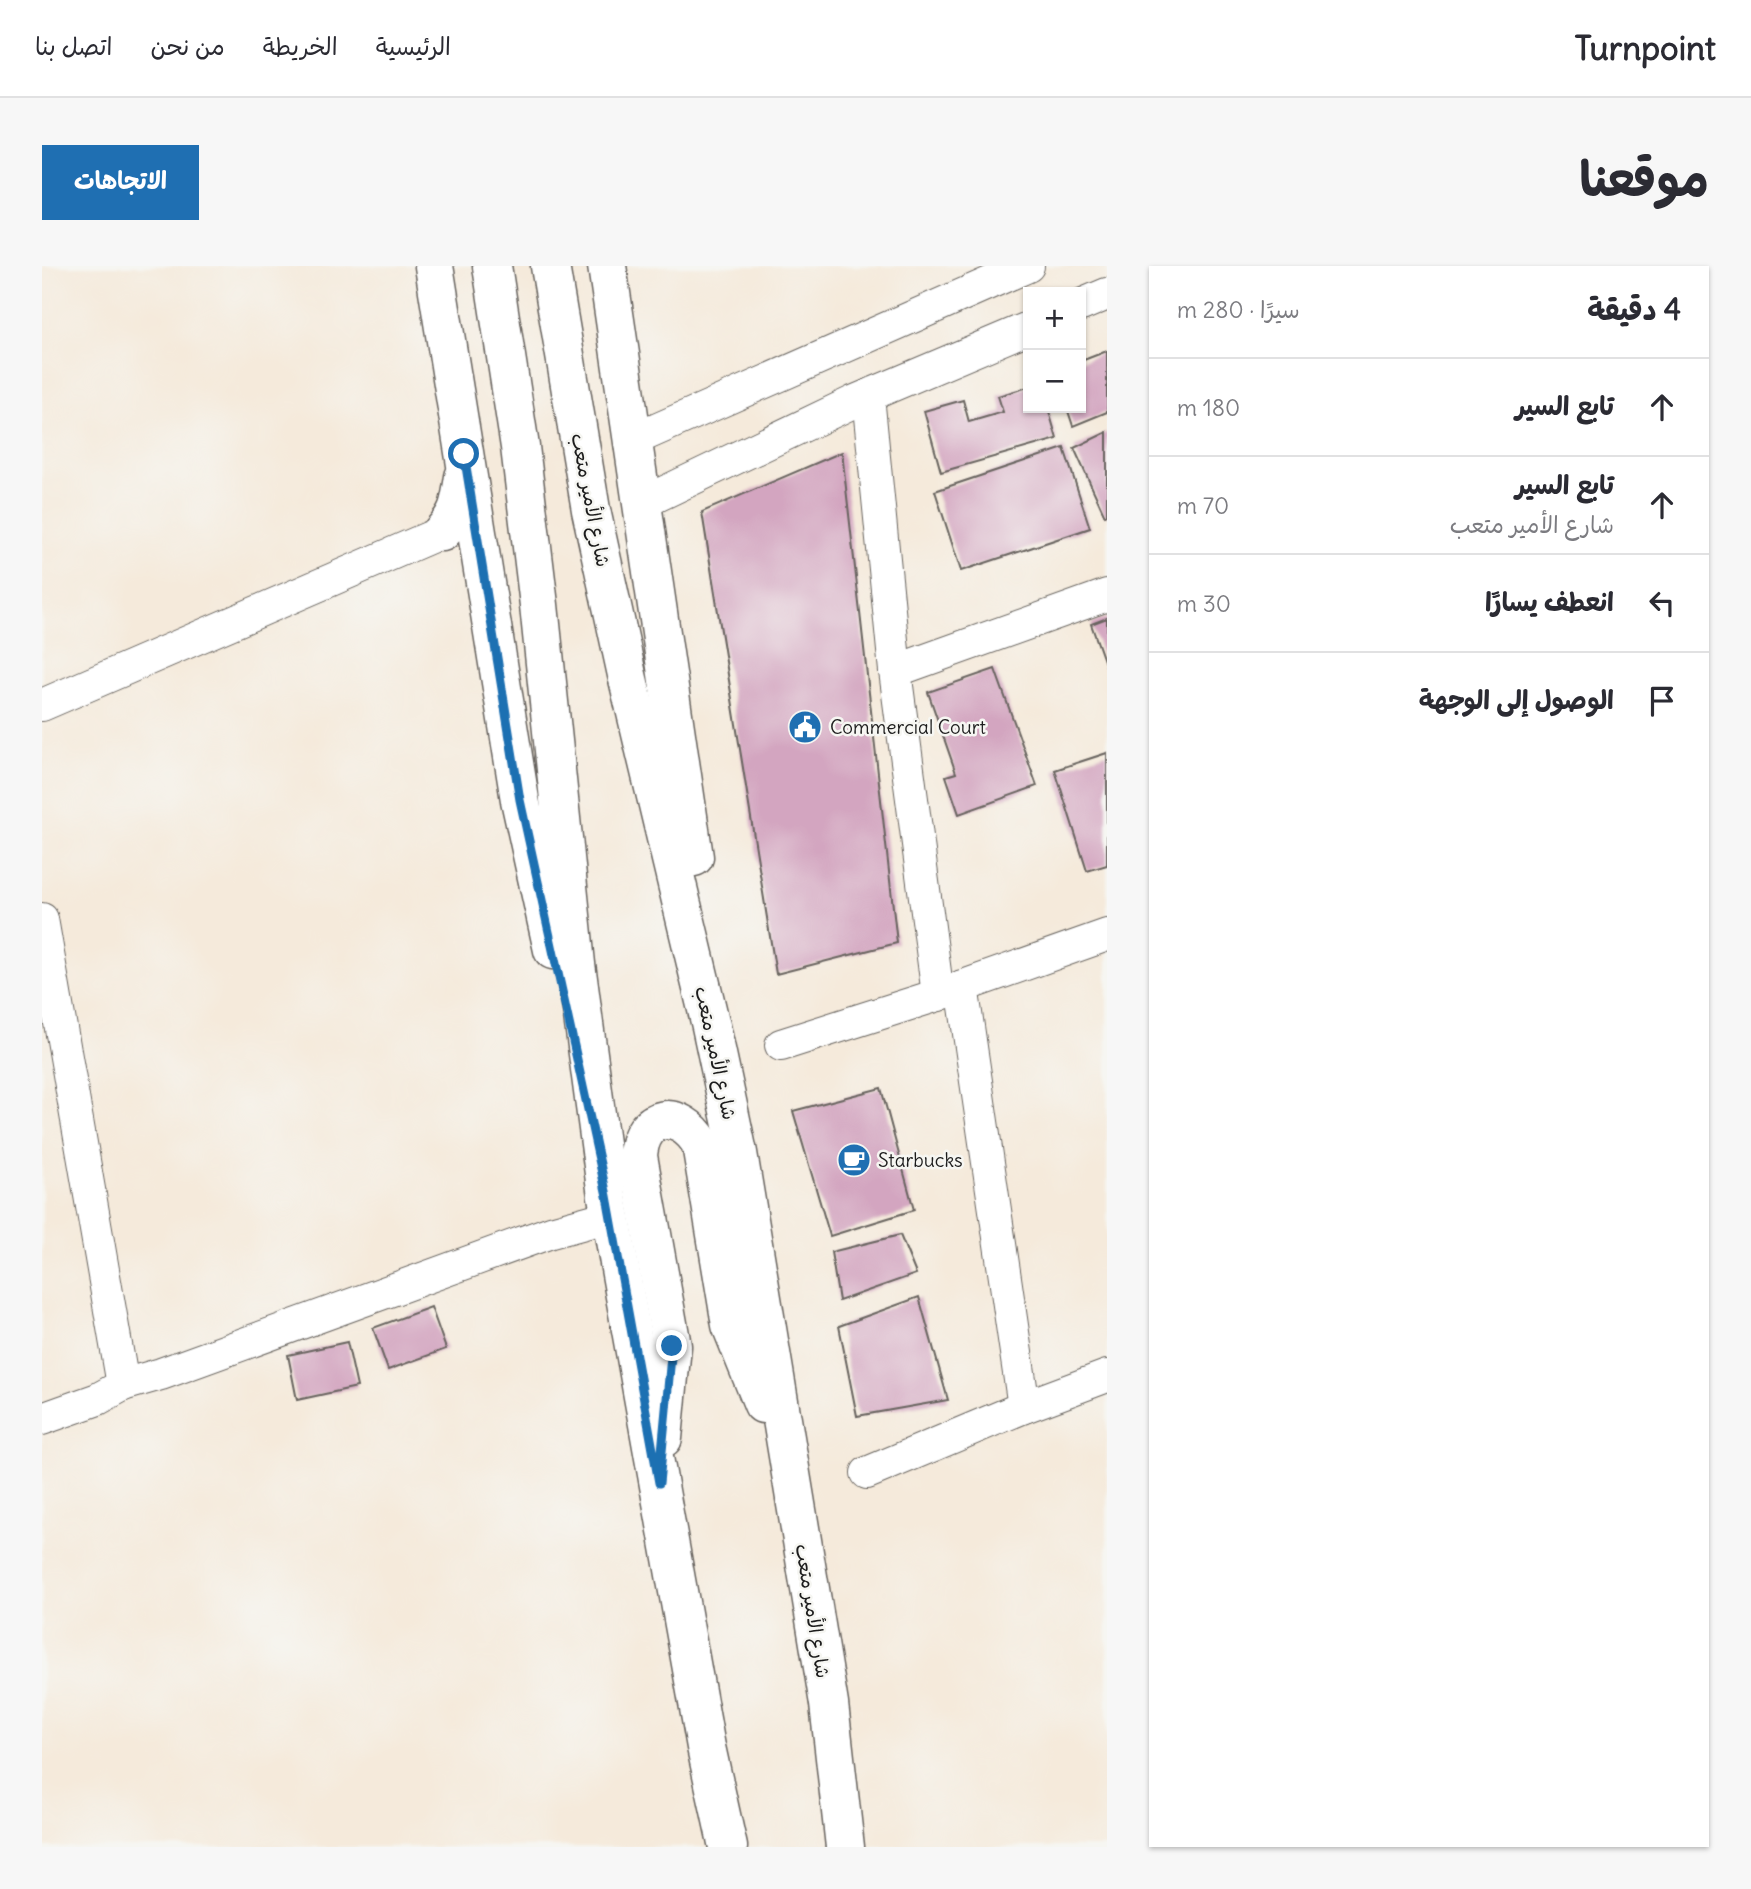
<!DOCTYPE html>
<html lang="ar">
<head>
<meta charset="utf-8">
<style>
  body { margin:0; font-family:Delius,"Playpen Sans Arabic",sans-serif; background:#f7f7f7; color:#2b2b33; direction:rtl }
  .controls { position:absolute; right:21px; top:21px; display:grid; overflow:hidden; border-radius:0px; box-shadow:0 2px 5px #0004 }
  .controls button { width:63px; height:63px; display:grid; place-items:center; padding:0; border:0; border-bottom:2px solid #e1e1e2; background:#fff; color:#2b2b33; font:35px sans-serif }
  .stop { position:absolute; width:21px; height:21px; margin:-16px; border:5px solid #1f6fb2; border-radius:50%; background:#fff }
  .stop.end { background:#1f6fb2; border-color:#fff; box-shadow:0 2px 7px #0008 }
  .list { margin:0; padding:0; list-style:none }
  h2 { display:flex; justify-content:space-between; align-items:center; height:91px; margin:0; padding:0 28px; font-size:30px }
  h2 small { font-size:23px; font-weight:400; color:#7c7c81 }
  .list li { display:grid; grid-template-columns:46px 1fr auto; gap:21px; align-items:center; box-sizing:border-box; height:98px; padding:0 28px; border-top:2px solid #e1e1e2 }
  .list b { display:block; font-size:26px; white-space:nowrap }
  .list p { margin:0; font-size:23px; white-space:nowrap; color:#7c7c81 }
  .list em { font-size:23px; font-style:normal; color:#7c7c81 }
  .icon { flex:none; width:38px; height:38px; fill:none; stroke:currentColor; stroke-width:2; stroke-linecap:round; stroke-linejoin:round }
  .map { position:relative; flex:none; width:1065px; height:1581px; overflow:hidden; direction:ltr; border-radius:0px }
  header { display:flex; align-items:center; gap:42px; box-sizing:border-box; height:98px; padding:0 35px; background:#fff; border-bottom:2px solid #e1e1e2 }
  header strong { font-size:33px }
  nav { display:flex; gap:38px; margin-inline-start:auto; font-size:24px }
  .intro { display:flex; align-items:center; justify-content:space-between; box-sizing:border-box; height:168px; padding:0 42px }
  h1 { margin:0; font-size:49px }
  .button { padding:18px 32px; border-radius:0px; background:#1f6fb2; color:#fff; font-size:24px; font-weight:700 }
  main { display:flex; gap:42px; padding:0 42px }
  aside { flex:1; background:#fff; border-radius:0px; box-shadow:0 2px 5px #0004 }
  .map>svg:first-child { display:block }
  .building { fill:#d3a5c0 }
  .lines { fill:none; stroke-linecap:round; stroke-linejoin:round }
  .minor-casing { stroke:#68645f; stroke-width:34 }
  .major-casing { stroke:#68645f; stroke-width:41 }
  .minor { stroke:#fff; stroke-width:32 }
  .major { stroke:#fff; stroke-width:38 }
  .route { stroke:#1f6fb2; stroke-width:9 }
  .labels { text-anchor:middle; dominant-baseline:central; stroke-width:5; stroke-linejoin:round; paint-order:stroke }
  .street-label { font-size:19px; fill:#1c1c1c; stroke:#f6f6f2 }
  .poi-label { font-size:19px; fill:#1c1c1c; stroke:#f6f6f2; text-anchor:start }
</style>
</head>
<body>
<header>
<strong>Turnpoint</strong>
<nav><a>الرئيسية</a><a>الخريطة</a><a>من نحن</a><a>اتصل بنا</a></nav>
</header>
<div class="intro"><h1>موقعنا</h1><a class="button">الاتجاهات</a></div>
<main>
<aside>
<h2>4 دقيقة<small>سيرًا · 280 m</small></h2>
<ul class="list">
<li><svg class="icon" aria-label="ahead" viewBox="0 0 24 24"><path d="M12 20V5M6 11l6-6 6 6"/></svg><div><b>تابع السير</b></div><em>180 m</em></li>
<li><svg class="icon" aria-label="ahead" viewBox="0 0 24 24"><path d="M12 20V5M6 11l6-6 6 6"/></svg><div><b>تابع السير</b><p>شارع الأمير متعب</p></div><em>70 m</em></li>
<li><svg class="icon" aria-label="left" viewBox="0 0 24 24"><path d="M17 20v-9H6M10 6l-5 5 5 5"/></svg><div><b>انعطف يسارًا</b></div><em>30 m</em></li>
<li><svg class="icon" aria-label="arrive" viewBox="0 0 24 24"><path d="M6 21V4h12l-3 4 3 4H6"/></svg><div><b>الوصول إلى الوجهة</b></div></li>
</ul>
</aside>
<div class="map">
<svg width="1065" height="1581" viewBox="0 0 1065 1581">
  <rect width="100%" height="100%" fill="#f6f6f2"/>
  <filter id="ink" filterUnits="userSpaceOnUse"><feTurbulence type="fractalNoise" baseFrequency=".0143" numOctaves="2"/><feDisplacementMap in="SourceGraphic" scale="14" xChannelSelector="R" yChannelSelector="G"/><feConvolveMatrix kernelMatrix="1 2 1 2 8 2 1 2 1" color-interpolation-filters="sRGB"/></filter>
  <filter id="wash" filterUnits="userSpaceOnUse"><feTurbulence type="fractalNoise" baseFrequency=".00686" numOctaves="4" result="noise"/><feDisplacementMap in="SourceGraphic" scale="28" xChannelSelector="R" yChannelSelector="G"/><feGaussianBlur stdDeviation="1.57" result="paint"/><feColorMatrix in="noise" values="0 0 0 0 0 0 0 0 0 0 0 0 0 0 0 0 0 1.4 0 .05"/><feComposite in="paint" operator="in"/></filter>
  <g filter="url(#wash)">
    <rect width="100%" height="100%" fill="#f5eadb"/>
    <g id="blocks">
      <!-- building -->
      <g class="building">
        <path d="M1065 85V146L1031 160 1025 142H1039V95Z"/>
        <path d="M986 121V142H1006L1015 173 899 206 882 145 921 134 927 156 961 146 956 130Z"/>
        <path d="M1065 166V249L1063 250 1032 182Z"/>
        <path d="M1022 182 1048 262 919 305 893 225Z"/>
        <path d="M800 186 855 677 734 708 660 246Z"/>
        <path d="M1065 352V403L1049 358Z"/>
        <path d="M953 403 995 520 917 548 904 510 914 507 886 426Z"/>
        <path d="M1065 487V599L1045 605 1013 504Z"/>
        <path d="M839 822 872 944 788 970 751 845Z"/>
        <path d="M858 969 874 1008 797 1035 789 986Z"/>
        <path d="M877 1031 906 1134 815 1150 797 1060Z"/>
        <path d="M389 1041 404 1083 346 1104 331 1062Z"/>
        <path d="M305 1076 315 1121 255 1134 246 1089Z"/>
      </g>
    </g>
  </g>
  <g filter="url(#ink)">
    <use href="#blocks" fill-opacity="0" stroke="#68645f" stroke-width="2"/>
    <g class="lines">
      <defs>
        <g id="minor">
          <path d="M1039 39 1065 28"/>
          <path d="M826 130 853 405 896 729"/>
          <path d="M591 174 986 0"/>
          <path d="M600 237 811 136 986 62"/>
          <path d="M853 405 1065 329"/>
          <path d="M0 439 400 266"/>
          <path d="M0 653 81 1119 119 1108 509 966 568 950"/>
          <path d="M920 720 982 1141"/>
          <path d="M739 779 896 729 1065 669"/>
          <path d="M0 1153 56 1133 81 1119"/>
          <path d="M825 1207 982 1141 1065 1110"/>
        </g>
        <g id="major">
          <path d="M392 0 478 534 511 684"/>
          <path d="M450 0 478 181 497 339 534 698 565 930 664 1481 686 1581"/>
          <path d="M508 0 549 244 585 409 669 760 696 887 787 1438 803 1581"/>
          <path d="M565 0 652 591"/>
          <path d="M400 266C418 247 418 236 422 211"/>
          <path d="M621 1172 630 1080 596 890C599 847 638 842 659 878L689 1059 721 1138"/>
        </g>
      </defs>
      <!-- minor casing -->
      <use href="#minor" class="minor-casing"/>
      <!-- major casing -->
      <use href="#major" class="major-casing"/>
      <!-- minor -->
      <use href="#minor" class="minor"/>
      <!-- major -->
      <use href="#major" class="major"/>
    </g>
  </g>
  <g class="lines" filter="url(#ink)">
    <!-- route -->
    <path class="route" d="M422 188 478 534 565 930 617 1217 630 1080"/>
  </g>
  <!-- icons -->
  <defs>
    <symbol id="civic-disc" viewBox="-11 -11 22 22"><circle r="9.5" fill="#1f6fb2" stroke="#f6f6f2"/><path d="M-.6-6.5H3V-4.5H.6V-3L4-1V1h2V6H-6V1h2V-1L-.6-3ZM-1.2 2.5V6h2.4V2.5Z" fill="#fff"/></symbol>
    <symbol id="cafe-disc" viewBox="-11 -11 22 22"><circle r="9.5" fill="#1f6fb2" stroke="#f6f6f2"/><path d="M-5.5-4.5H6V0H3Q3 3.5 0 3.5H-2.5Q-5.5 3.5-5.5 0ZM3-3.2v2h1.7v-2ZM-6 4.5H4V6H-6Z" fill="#fff"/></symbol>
  </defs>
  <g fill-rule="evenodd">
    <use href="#civic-disc" x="744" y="442" width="38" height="38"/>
    <use href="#cafe-disc" x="793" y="875" width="38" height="38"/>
  </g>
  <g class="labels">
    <!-- street labels -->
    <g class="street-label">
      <text transform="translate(549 234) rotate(79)">شارع الأمير متعب</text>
      <text transform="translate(674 787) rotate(78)">شارع الأمير متعب</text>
      <text transform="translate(771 1345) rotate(81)">شارع الأمير متعب</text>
    </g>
    <!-- poi labels -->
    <g class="poi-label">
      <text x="788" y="461">Commercial Court</text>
      <text x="836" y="894">Starbucks</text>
    </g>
  </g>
</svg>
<div class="controls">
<button>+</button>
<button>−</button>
</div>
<div class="stop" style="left:422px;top:188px"></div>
<div class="stop end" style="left:630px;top:1080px"></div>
</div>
</main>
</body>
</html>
